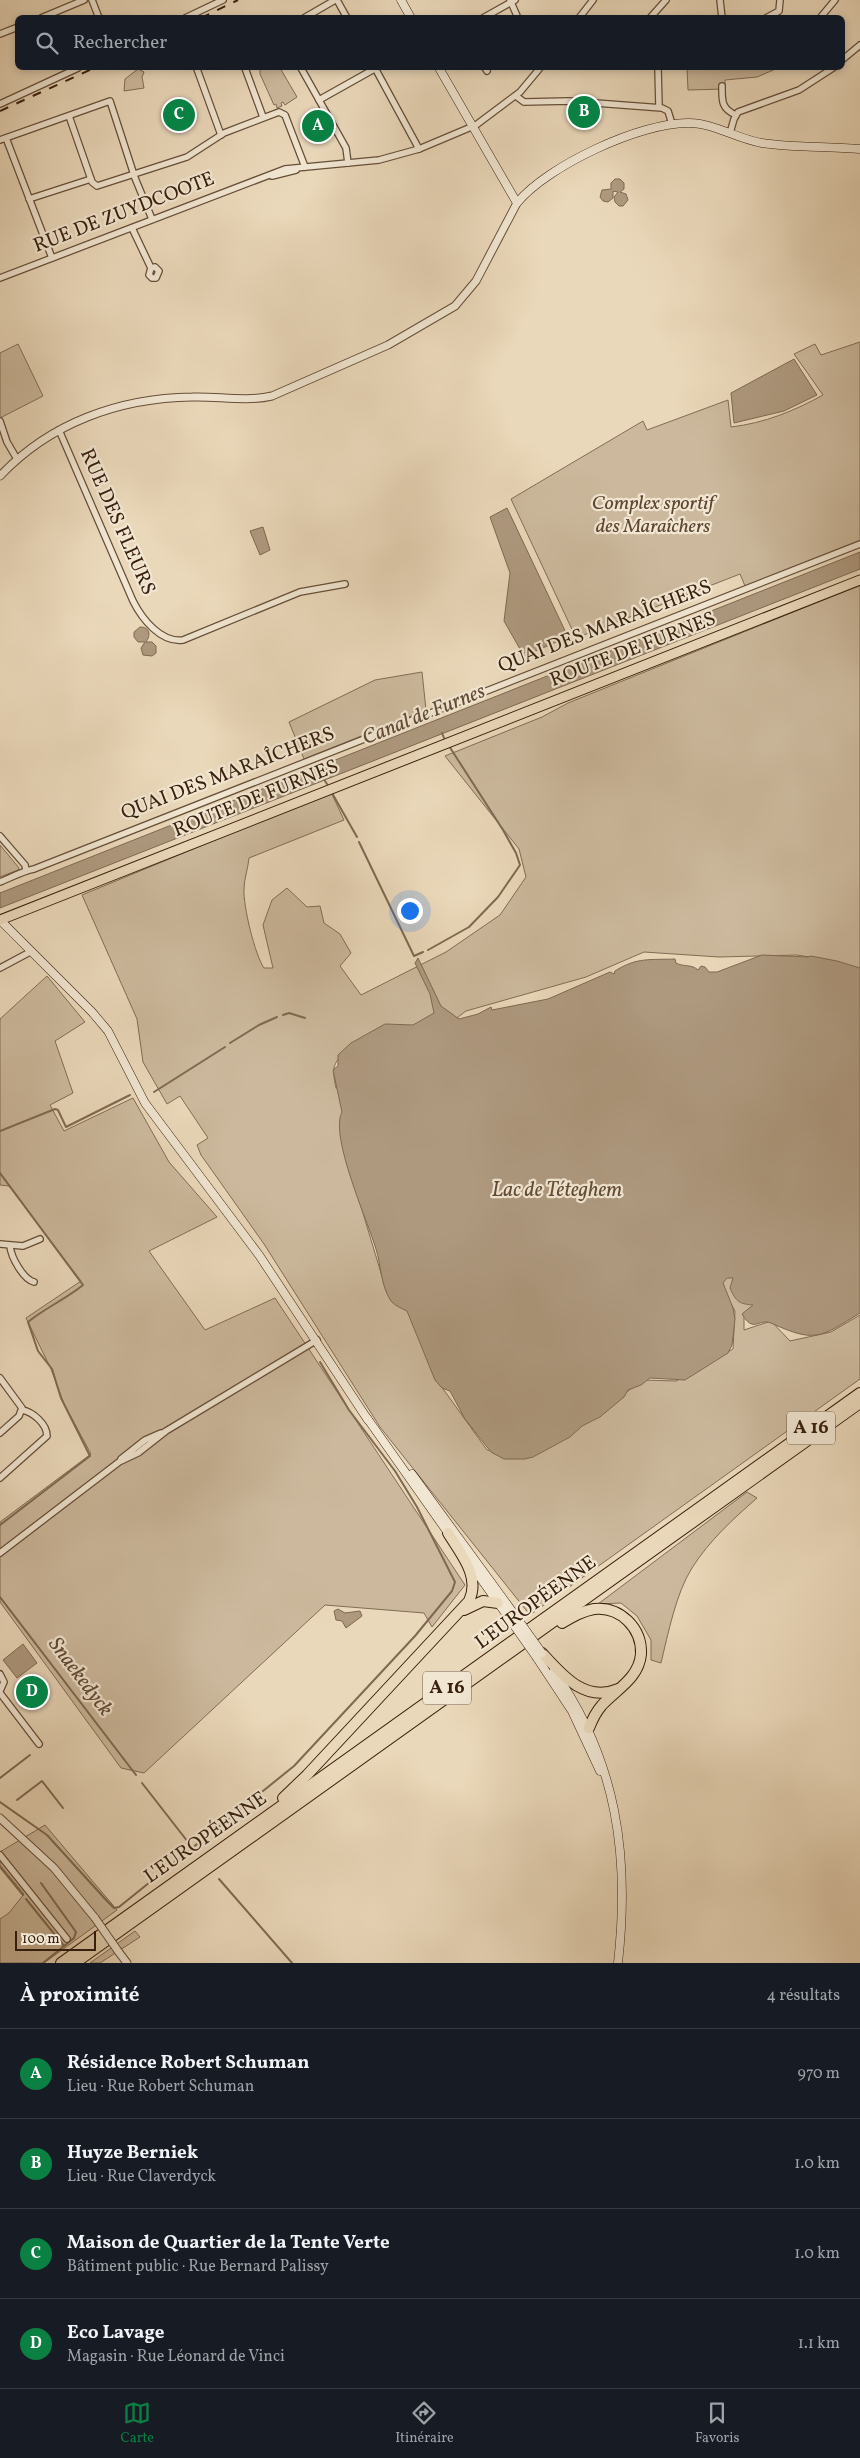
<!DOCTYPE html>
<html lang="fr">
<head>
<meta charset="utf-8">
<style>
  body { margin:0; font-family:Vollkorn,serif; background:#242831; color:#f1f3f6 }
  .scale { position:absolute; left:15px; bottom:12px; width:81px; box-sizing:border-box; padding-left:5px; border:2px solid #39200d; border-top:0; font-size:14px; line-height:18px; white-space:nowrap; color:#39200d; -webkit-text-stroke:4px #f1e6d2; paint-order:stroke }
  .you { position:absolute; left:409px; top:910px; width:18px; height:18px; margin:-12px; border:4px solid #fff; border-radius:50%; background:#1a73e8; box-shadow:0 0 0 8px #1a73e833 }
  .badge { display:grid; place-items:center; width:32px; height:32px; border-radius:50%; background:#0b8043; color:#fff; font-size:16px; font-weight:700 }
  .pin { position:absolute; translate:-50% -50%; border:2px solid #fff; box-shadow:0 1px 5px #0006 }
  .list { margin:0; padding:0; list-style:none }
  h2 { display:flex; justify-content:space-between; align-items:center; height:65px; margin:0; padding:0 20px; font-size:21px }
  h2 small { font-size:16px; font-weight:400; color:#9ea1a6 }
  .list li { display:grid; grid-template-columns:32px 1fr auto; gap:15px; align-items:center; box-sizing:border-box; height:90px; padding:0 20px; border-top:1px solid #363941 }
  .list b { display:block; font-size:19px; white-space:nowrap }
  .list p { margin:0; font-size:16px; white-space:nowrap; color:#9ea1a6 }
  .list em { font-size:16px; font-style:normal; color:#9ea1a6 }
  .icon { flex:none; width:28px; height:28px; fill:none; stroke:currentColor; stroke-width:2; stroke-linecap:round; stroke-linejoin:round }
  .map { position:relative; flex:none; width:860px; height:1963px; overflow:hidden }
  .search { position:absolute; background:#171b24; box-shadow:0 2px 8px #0003; left:15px; right:15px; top:15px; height:55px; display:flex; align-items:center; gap:12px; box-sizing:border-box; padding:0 18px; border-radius:8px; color:#9ea1a6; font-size:19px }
  .sheet { height:425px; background:#171b24 }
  nav { display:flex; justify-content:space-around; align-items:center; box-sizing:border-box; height:70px; border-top:1px solid #363941; background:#171b24; font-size:14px; color:#9ea1a6 }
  nav a { display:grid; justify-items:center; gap:2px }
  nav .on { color:#0b8043 }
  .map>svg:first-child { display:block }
  .green { fill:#ccb99d; stroke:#826c55 }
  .water { fill:#ae997f; stroke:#7f6951 }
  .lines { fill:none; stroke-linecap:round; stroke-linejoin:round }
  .stream { stroke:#7f6951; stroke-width:2 }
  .minor-casing { stroke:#654e38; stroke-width:8 }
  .tertiary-casing { stroke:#654e38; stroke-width:9 }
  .secondary-casing { stroke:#39200d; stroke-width:9 }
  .primary-casing { stroke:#39200d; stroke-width:11 }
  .motorway-casing { stroke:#39200d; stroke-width:12 }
  .minor { stroke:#f1e6d2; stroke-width:5.5 }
  .tertiary { stroke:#f1e6d2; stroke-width:7 }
  .secondary { stroke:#f1e6d2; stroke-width:8 }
  .primary { stroke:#ead8ba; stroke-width:9 }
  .motorway { stroke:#ead8ba; stroke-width:10 }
  .rail { stroke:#39200d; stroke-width:2; stroke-dasharray:9 9; stroke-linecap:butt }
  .tertiary-bridge-casing { stroke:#654e38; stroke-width:9; stroke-linecap:butt }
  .secondary-bridge-casing { stroke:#39200d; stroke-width:9; stroke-linecap:butt }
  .tertiary-bridge { stroke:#f1e6d2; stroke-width:7 }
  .secondary-bridge { stroke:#f1e6d2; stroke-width:8 }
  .labels { text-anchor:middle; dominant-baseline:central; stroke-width:4.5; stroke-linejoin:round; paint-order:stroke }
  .shield { fill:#f1e6d2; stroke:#705b48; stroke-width:1 }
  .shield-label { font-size:19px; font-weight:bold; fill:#39200d }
  .street-label { font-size:20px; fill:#39200d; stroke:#f1e6d2 }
  .park-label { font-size:20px; font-style:italic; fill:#5e4631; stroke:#f1e6d2 }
  .water-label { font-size:21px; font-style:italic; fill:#624a35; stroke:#f1e6d2 }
</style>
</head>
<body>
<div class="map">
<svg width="860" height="1963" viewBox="0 0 860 1963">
  <rect width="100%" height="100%" fill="#ead8ba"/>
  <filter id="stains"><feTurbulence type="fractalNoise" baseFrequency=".004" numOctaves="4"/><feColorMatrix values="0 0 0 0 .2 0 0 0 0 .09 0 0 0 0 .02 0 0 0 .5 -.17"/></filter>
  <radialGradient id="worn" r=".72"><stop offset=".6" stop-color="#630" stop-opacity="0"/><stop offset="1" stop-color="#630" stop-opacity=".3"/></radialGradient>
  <!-- green -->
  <g class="green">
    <path d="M260 68H280L297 97 285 105 283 102 281 103 282 106 277 108 276 104 274 105 260 74Z"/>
    <path d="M687 68H778L757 77 725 80V89L688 90Z"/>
    <path d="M138 69 144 72 142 77 144 88 124 91 125 79Z"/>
    <path d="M860 342V542L745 586 740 574 576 638 511 499 643 421 647 430 728 400 731 427C765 423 794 411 823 395L794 354 815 344 821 355Z"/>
    <path d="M18 344 43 396 0 418V353Z"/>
    <path d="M860 585V972L828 960 797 955 719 957 644 952 586 977 466 1011 453 1021 346 1050C332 1065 332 1068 336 1088L372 1100 344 1150 387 1293 408 1306 436 1379 487 1450 527 1458 582 1425 643 1380 676 1381 733 1349 735 1311 724 1291 720 1277 744 1265 762 1302 744 1316V1330L771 1321 790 1341 831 1332 860 1315V1379L530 1615 380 1427 264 1244 201 1155 197 1145 208 1138 180 1096 167 1104 143 1062 137 1019 82 895 331 792 344 820 249 858C248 869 244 879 244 889 243 906 255 955 264 968H273L263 925 272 900 287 888 307 907 320 906 324 923 340 934 351 953 340 966 361 995 446 952 500 915 526 877 519 849 445 756 542 717 568 703Z"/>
    <path d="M422 672 426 710 304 759 289 722 375 680Z"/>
    <path d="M0 845 19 868 18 870 0 877Z"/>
    <path d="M47 976 85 1022 55 1041 73 1093 50 1105 64 1131 133 1098 169 1162 217 1217 149 1251 205 1330 275 1298 465 1585 432 1627 424 1613 325 1605 144 1773 121 1768 0 1602V1522L91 1454 64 1404 51 1369 26 1318 81 1281 9 1186 0 1185V1019Z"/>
    <path d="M747 1492 757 1498C733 1519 709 1541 692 1568 676 1593 668 1634 661 1663L651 1660V1640L637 1616 621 1603 598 1604Z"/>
    <path d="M45 1825 117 1910 44 1963H0V1919L9 1913 24 1894 0 1865V1852Z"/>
    <path d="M135 1931 140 1937 100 1963H90Z"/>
  </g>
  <!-- water -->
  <g class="water">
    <path d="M615 179H620L624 183V189L620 192 626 194 628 200 623 206H619L615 202 614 197 618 192 613 191V198L608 202 603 201 600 197 602 190 611 189V183Z"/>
    <path d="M794 359 817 395 784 411 734 423 731 393Z"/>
    <path d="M507 508 568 637 524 656 504 621 510 573 490 517Z"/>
    <path d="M263 527 270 550 260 555 250 531Z"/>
    <path d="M860 552V569L0 908V893Z"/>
    <path d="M140 627C150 627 151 635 146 642H152L156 646V653L152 656 143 655 141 648 145 642H138L134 637V632Z"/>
    <path d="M762 955 808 957 811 956 837 961 860 968V1313C820 1338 815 1343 771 1323 758 1318 754 1334 742 1314L753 1305C740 1304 736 1302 730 1288L733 1278H727L723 1283 733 1308 735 1319 732 1345 728 1353 685 1380 650 1378 641 1385 628 1390 624 1397 600 1417 582 1426 570 1437 533 1457 525 1459H504L491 1452 465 1419 450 1391 442 1388 435 1380 407 1311C401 1308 395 1306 391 1301 381 1287 381 1265 376 1249 368 1222 329 1135 342 1112L333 1070 338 1066V1055L351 1043 385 1024 413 1025 434 1013 430 994 415 963 418 958 441 1006 459 1019 478 1014 491 1007 492 1010 548 999 610 972 614 974 615 971C637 957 650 960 675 959L676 963C683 967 692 964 698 970L701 966 705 967 709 972H717Z"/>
    <path d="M338 1609 345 1613 360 1611 362 1616 346 1628 342 1621 336 1620 334 1611Z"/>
    <path d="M23 1644 37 1663 17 1678 3 1660Z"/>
  </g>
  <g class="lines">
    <!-- stream -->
    <g class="stream">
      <path d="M442 733 444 738"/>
      <path d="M323 778 327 784"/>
      <path d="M332 793 357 837"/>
      <path d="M359 842 414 956 423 952"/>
      <path d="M428 950 469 927 498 897 520 865 516 853 503 830 449 746"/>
      <path d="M283 1015 289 1013 305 1018"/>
      <path d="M230 1043 259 1025 277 1017"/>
      <path d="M154 1092 225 1047"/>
      <path d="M0 1131 55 1109 58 1110 66 1127 130 1095"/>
      <path d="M0 1173 83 1285C66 1299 45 1308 28 1322L38 1351 52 1369 61 1398 90 1456 0 1525"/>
      <path d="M0 1597 136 1775"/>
      <path d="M0 1778 30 1755"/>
      <path d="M142 1783 195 1851"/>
      <path d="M17 1800 42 1781 63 1808"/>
      <path d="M0 1802 47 1835 107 1901 114 1908 119 1907 294 1766 415 1636 452 1591 455 1582 417 1507 395 1471 349 1410 320 1362"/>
      <path d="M0 1867 23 1895"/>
      <path d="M219 1879 292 1963"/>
      <path d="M41 1883 76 1932 74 1938 43 1963"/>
      <path d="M26 1899 64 1946"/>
    </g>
    <defs>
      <g id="minor">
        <path d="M92 0 99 18"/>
        <path d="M337 0 347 18"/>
        <path d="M510 0 518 18"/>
        <path d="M720 0 722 18"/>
        <path d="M41 18 84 0"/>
        <path d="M185 18 223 0"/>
        <path d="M304 18 335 0"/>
        <path d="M483 18 515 0"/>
        <path d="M579 18 593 0"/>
        <path d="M650 18 666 0"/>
        <path d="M766 18 779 11 780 0"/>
        <path d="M820 18 835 0"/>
        <path d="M0 34 18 27"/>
        <path d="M842 60 860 45"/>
        <path d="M245 68 263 117"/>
        <path d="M301 68 346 148 348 163"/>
        <path d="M375 68 419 149"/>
        <path d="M485 68 487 71"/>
        <path d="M658 68 659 107"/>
        <path d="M197 69 221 135"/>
        <path d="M722 86C722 100 721 109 736 115"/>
        <path d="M516 96 524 102 569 101 662 108 668 111 672 124"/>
        <path d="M319 100 376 68"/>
        <path d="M0 104 78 68"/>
        <path d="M69 116 92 182 97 186 187 157 224 133 279 112 285 115 305 167"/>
        <path d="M730 133 734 119 738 112 799 90 833 68"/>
        <path d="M6 138 52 258"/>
        <path d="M0 140 110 101 135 178 152 219"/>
        <path d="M272 176 296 170"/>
        <path d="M29 199 91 179"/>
        <path d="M132 228 151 268 149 275 152 278H156L159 271 155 267 151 268"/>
        <path d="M0 278 285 169 379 160 419 149 476 125 520 92 540 68"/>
        <path d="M0 421 7 442 17 459"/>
        <path d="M59 430 133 601C142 619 161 643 183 640L300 592 345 584"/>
        <path d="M0 836 25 865 26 870"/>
        <path d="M0 882C12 877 23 871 34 869L860 544"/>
        <path d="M0 968 30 952"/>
        <path d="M0 1244 23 1246 40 1239"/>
        <path d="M10 1246C11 1257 23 1279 34 1282"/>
        <path d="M0 1378 22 1408 19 1416 0 1433"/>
        <path d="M121 1459 145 1440 161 1433"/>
        <path d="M0 1478 47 1436C47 1424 33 1412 22 1410"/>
        <path d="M0 1553 119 1462 138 1453 166 1431 317 1340"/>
        <path d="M0 1674 4 1682 0 1691"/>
        <path d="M0 1693 39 1744"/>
        <path d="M0 1855 67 1939"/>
      </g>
      <g id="tertiary">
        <path d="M0 476C50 423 119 398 192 397 218 396 246 402 272 396L388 345 455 306 476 281 517 203"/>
        <path d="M0 1818 54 1868 95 1918"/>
        <path d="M118 1951 127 1963"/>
      </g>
      <g id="secondary">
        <path d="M401 0 411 18"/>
        <path d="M439 68 517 203C547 166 641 122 689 123 714 123 737 139 762 143 794 148 828 146 860 149"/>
        <path d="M0 920 92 1012 108 1031 145 1103 259 1255 368 1420"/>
        <path d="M367 1418 451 1537"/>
        <path d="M412 1474 517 1618"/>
        <path d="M469 1562 511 1621"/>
        <path d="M537 1658 572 1711 600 1771"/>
        <path d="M554 1671C617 1761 630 1856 618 1963"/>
      </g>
      <path id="primary" d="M0 920 860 580"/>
      <g id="motorway">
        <path d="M464 1610 483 1601 498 1603"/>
        <path d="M562 1623C572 1617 582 1611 594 1609 620 1606 642 1628 641 1654 639 1678 617 1689 602 1705 596 1712 592 1720 589 1728"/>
        <path d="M542 1653C562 1675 585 1703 618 1689"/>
        <path d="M283 1798 307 1775 469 1601C481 1576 460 1553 448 1533"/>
        <path d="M61 1963 860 1393"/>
        <path d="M75 1963 860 1403"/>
      </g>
    </defs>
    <!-- minor casing -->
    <use href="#minor" class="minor-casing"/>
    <!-- tertiary casing -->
    <use href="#tertiary" class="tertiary-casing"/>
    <!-- secondary casing -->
    <use href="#secondary" class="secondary-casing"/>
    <!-- primary casing -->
    <use href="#primary" class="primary-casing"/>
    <!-- motorway casing -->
    <use href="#motorway" class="motorway-casing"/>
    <!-- minor -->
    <use href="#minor" class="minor"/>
    <!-- tertiary -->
    <use href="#tertiary" class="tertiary"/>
    <!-- secondary -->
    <use href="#secondary" class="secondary"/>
    <!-- primary -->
    <use href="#primary" class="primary"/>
    <!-- motorway -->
    <use href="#motorway" class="motorway"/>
    <!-- rail -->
    <g class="rail">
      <path d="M201 18 238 0"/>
      <path d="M0 111 94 68"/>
    </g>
    <defs>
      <path id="tertiary-bridge" d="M95 1918 118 1951"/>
      <g id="secondary-bridge">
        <path d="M517 1618 542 1653"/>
        <path d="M511 1621 537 1658"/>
      </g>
    </defs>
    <!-- tertiary-bridge casing -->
    <use href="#tertiary-bridge" class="tertiary-bridge-casing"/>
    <!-- secondary-bridge casing -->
    <use href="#secondary-bridge" class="secondary-bridge-casing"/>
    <!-- tertiary-bridge -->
    <use href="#tertiary-bridge" class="tertiary-bridge"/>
    <!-- secondary-bridge -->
    <use href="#secondary-bridge" class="secondary-bridge"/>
  </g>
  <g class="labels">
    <!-- shield labels -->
    <g class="shield">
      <rect x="787" y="1411.5" width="48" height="33" rx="4"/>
      <rect x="423" y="1671.5" width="48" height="33" rx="4"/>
    </g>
    <g class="shield-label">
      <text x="811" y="1428">A 16</text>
      <text x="447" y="1688">A 16</text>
    </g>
    <!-- street labels -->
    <g class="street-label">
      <text transform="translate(124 213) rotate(-21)">RUE DE ZUYDCOOTE</text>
      <text transform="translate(117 522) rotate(66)">RUE DES FLEURS</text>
      <text transform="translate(605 627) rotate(-21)">QUAI DES MARAÎCHERS</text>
      <text transform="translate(633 650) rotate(-21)">ROUTE DE FURNES</text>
      <text transform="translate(228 774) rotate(-21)">QUAI DES MARAÎCHERS</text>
      <text transform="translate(256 799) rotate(-22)">ROUTE DE FURNES</text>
      <text transform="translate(536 1603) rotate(-36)">L'EUROPÉENNE</text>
      <text transform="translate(206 1838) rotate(-35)">L'EUROPÉENNE</text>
    </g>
    <!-- park labels -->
    <g class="park-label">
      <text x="653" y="504">Complex sportif<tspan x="653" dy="23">des Maraîchers</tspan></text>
    </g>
    <!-- water labels -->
    <g class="water-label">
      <text transform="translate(424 715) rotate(-22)">Canal de Furnes</text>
      <text x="557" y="1190">Lac de Téteghem</text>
      <text transform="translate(80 1677) rotate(53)">Snaekedyck</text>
    </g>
  </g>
  <rect width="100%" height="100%" filter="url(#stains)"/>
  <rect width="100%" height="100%" fill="url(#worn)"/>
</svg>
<div class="scale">100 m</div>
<div class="you"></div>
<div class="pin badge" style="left:318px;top:126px">A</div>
<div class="pin badge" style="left:584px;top:112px">B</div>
<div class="pin badge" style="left:179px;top:115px">C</div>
<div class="pin badge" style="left:32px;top:1692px">D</div>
<div class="search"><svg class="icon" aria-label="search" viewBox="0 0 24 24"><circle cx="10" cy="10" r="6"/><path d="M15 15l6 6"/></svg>Rechercher</div>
</div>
<section class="sheet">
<h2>À proximité<small>4 résultats</small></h2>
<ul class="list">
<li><span class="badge">A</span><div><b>Résidence Robert Schuman</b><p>Lieu · Rue Robert Schuman</p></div><em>970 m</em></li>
<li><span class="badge">B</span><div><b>Huyze Berniek</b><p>Lieu · Rue Claverdyck</p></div><em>1.0 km</em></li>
<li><span class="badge">C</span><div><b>Maison de Quartier de la Tente Verte</b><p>Bâtiment public · Rue Bernard Palissy</p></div><em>1.0 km</em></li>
<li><span class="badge">D</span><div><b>Eco Lavage</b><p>Magasin · Rue Léonard de Vinci</p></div><em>1.1 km</em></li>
</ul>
</section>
<nav>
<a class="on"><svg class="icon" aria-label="map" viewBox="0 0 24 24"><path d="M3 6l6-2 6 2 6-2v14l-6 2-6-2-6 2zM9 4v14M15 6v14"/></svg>Carte</a>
<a><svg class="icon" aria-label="directions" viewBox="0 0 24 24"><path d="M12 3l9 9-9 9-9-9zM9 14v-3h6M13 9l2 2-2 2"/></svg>Itinéraire</a>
<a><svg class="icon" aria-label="saved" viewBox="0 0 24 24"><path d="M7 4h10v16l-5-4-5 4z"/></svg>Favoris</a>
</nav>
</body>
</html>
